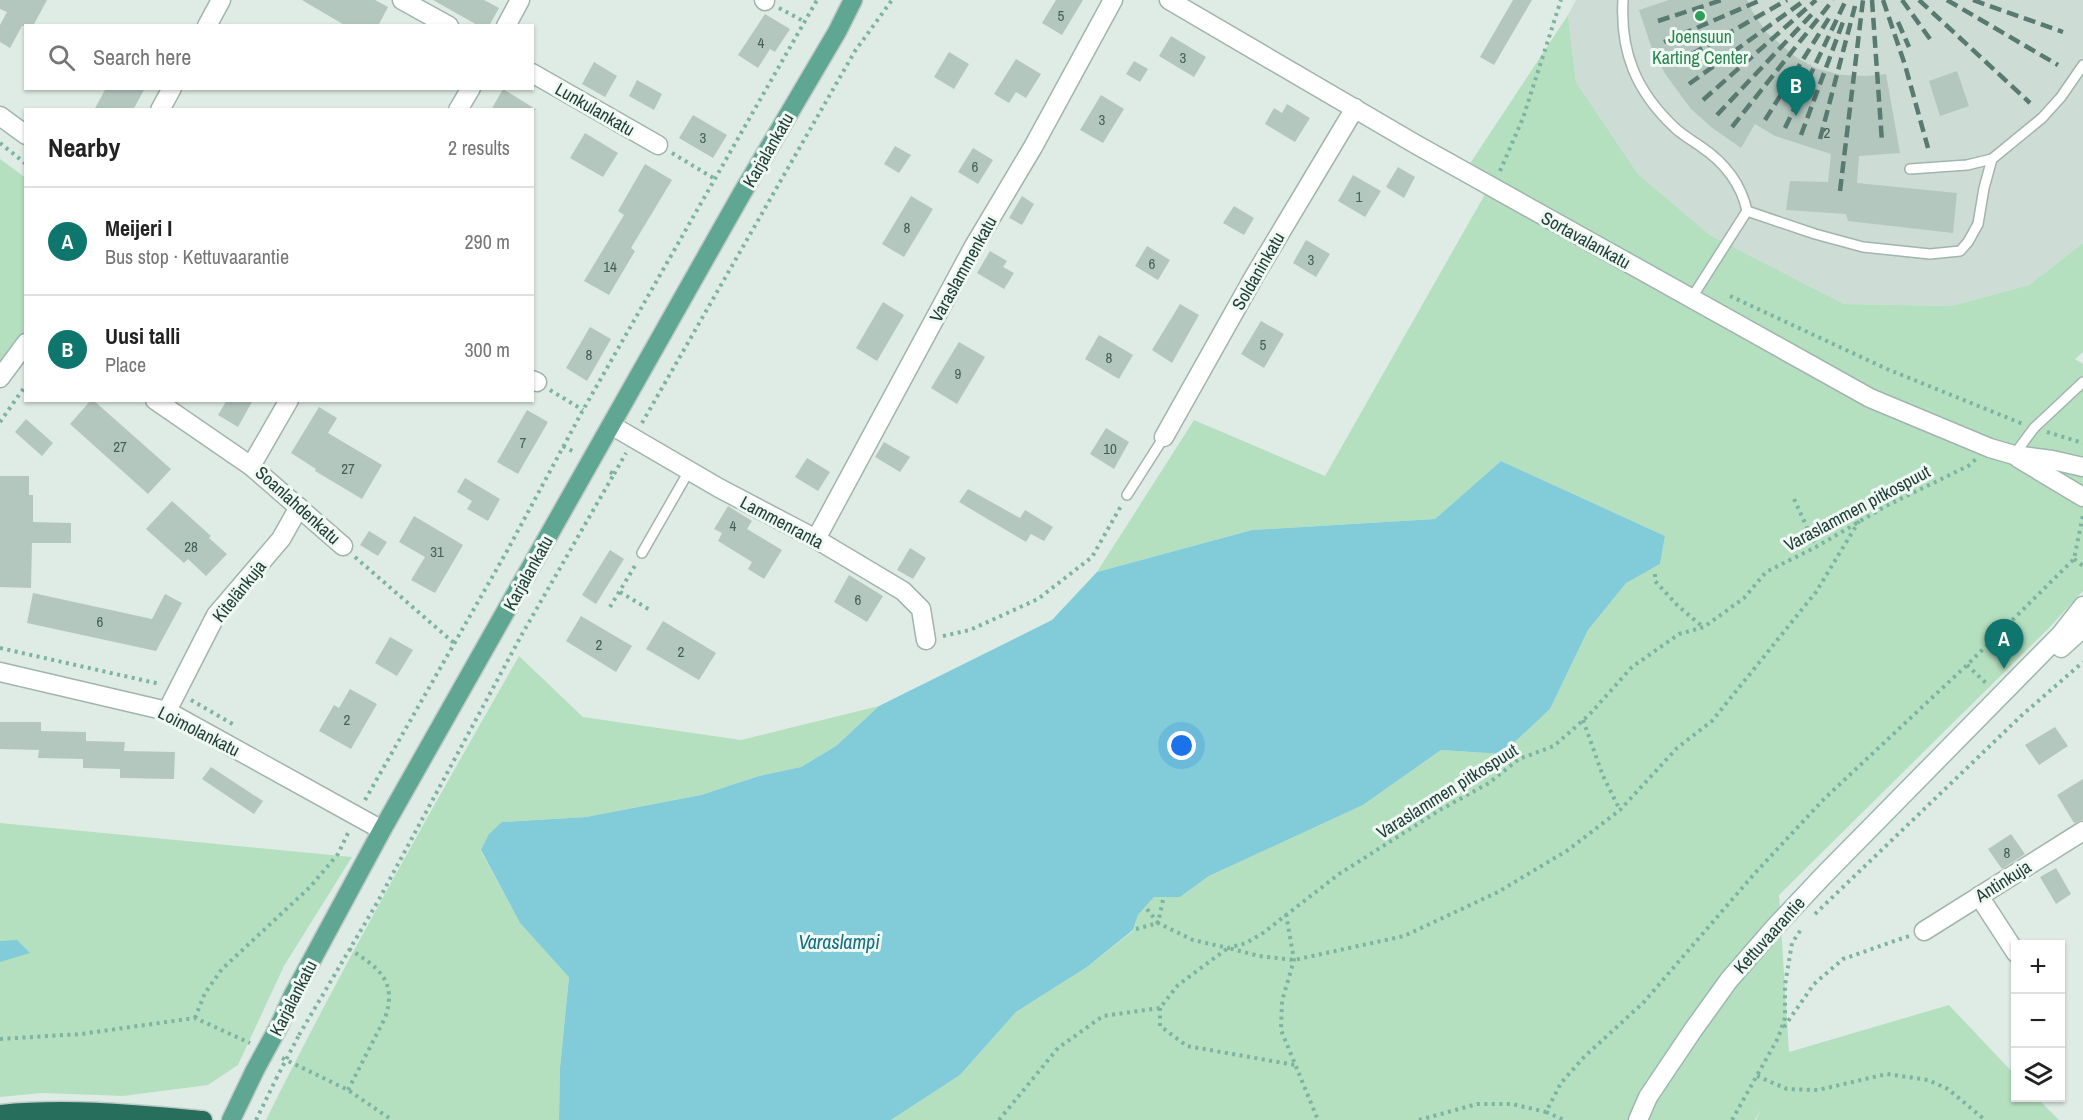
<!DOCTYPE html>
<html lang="en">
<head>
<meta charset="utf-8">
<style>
  body { margin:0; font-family:"Archivo Narrow",sans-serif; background:#f2f2f2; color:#222 }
  .controls { position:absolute; right:18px; bottom:18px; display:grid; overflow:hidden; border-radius:0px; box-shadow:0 2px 4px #0004 }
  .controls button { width:54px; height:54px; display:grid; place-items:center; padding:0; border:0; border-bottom:2px solid #e0e0e0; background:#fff; color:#222; font:30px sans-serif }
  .you { position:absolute; left:1182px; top:746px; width:21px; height:21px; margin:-15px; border:4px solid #fff; border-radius:50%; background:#1a73e8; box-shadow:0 0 0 9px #1a73e833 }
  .badge { display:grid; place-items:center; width:39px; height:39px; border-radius:50%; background:#0f766e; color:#fff; font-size:20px; font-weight:700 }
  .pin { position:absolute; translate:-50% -50px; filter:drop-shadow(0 2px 3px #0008) }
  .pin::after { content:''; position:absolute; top:32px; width:21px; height:18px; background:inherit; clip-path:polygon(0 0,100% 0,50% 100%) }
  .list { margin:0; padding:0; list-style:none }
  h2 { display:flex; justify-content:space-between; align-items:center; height:78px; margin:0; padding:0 24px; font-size:26px }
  h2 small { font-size:20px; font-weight:400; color:#767676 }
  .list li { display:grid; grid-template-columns:39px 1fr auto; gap:18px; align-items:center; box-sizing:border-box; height:108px; padding:0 24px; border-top:2px solid #e0e0e0 }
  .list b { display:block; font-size:22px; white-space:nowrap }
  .list p { margin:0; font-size:20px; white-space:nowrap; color:#767676 }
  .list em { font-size:20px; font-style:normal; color:#767676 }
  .icon { flex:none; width:33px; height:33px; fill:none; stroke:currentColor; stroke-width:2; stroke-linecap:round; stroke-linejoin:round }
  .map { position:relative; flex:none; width:2083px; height:1120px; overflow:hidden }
  .search { position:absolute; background:#fff; box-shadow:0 2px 4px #0004; left:24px; top:24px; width:510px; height:66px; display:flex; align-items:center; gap:15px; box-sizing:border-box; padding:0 21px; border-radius:0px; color:#767676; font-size:22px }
  .panel { position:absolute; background:#fff; box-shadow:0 2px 4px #0004; left:24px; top:108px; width:510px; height:294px; border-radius:0px }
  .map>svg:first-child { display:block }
  .built { fill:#cddcd5 }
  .green { fill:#b5e0c0 }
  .water { fill:#81ccd8 }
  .building { fill:#b4c7bf }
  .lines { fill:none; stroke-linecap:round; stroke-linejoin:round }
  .service-casing { stroke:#a1b4ad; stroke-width:12 }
  .minor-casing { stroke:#a1b4ad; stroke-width:21 }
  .tertiary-casing { stroke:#a1b4ad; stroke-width:21 }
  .secondary-casing { stroke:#9cb9ae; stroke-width:21 }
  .primary-casing { stroke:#c0c9c6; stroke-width:21 }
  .motorway-casing { stroke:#c0c9c6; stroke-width:21 }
  .path { stroke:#7cb3a1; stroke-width:4; stroke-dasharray:3 4.5; stroke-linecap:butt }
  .service { stroke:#fff; stroke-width:9 }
  .minor { stroke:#fff; stroke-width:18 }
  .tertiary { stroke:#fff; stroke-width:18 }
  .secondary { stroke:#fff; stroke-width:18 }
  .primary { stroke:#5fa793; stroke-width:18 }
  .motorway { stroke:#276e5d; stroke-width:18 }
  .rail { stroke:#587a70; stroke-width:4.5; stroke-dasharray:12 6; stroke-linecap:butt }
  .primary-bridge-casing { stroke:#c0c9c6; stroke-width:21; stroke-linecap:butt }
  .path-bridge { stroke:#7cb3a1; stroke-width:4; stroke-dasharray:3 4.5; stroke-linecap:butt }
  .primary-bridge { stroke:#5fa793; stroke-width:18 }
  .leisure-dot { fill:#2e9e5b; stroke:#f0f8f4; stroke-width:2 }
  .labels { text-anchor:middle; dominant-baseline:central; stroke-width:6; stroke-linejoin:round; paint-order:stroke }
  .number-label { font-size:15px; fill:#446058 }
  .leisure-label { font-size:18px; fill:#27864d; stroke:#f0f8f4 }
  .street-label { font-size:18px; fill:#1e3e35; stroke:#f0f8f4 }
  .water-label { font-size:20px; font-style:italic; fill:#127080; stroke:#f0f8f4 }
</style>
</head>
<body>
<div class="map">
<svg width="2083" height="1120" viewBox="0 0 2083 1120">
  <rect width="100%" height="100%" fill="#dfece6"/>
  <!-- built -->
  <path class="built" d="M1576 0H2083V243L2029 285 1951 306 1844 304 1710 235 1638 174 1576 82 1568 15Z"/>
  <!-- green -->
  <g class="green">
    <path d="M1568 15 1576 82 1638 174 1710 235 1844 304 1951 306 2029 285 2083 243V352L2075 359 2083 364V591L2048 629 1779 895 1789 1052 1949 1005 2015 1075 2016 1098H2037L2059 1120H1756L1761 1109 1755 1120H891L960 1075 1016 1012 1087 967 1133 931 1138 915 1154 897H1180L1209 876 1363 805 1441 750 1502 754 1550 709 1588 630 1626 582 1660 564 1665 536 1501 461 1435 519 1252 530 1097 572 1194 420 1325 476 1484 196 1469 165Z"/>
    <path d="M0 159 26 178 25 338 0 372Z"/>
    <path d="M519 656 583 717 741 740 879 706 836 746 801 767 759 776 701 795 586 817 503 822 481 851 520 923 569 976 560 1068 559 1120H266C344 962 432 809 519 656Z"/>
    <path d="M0 823 352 857 284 966 238 1065 208 1085 123 1096 42 1093 0 1097Z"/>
  </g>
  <!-- water -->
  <g class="water">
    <path d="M1501 461 1665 536 1660 564 1626 583 1588 630 1550 709 1502 754 1441 750 1363 805 1209 876 1180 897H1154L1138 915 1133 930 1087 967 1016 1012 960 1075 891 1120H559L560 1068 569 977 520 923 481 850 489 834 502 822 586 817 701 795 759 776 801 767 836 746 879 706 1052 620 1097 572 1252 530 1435 519Z"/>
    <path d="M17 940 30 953 0 962V941Z"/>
  </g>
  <!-- building -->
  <g class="building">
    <path d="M0 0H47L33 26H22L10 48 0 42V25L7 12 0 9Z"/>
    <path d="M302 0H375L388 7 378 26H346Z"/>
    <path d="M433 0H484L499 8 489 26H479Z"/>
    <path d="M1056 0H1083L1062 35 1042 23Z"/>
    <path d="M1513 0H1532L1494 65 1480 57Z"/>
    <path d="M1669 0H1747L1752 11 1767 33 1797 58 1818 69 1842 75 1867 76 1886 74 1900 153 1859 156 1857 183 1957 193 1953 233 1848 221 1846 214 1786 210 1790 181 1828 182 1831 154 1775 136 1755 124 1741 148 1711 127 1691 109 1666 75 1653 52 1639 10Z"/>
    <path d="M765 14 790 29 775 52 770 49 758 68 738 55Z"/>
    <path d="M1171 36 1206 57 1194 77 1159 56Z"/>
    <path d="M949 52 969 64 954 89 934 77Z"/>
    <path d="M1016 59 1041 74 1026 98 1016 92 1009 103 994 94Z"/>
    <path d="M1134 61 1148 69 1140 82 1126 74Z"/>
    <path d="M594 62 617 76 605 97 582 84Z"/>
    <path d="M1957 71 1969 106 1940 116 1929 81Z"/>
    <path d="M637 80 662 94 654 110 629 96Z"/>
    <path d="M106 88H145L133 110H94Z"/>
    <path d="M503 89 537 110H491Z"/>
    <path d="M1101 95 1124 109 1103 143 1080 130Z"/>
    <path d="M1287 104 1310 118 1295 142 1265 124 1274 108 1282 113Z"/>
    <path d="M693 115 727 135 713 158 679 138Z"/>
    <path d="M585 133 618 153 603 177 570 158Z"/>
    <path d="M895 146 911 155 899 173 884 164Z"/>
    <path d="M973 148 993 160 978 184 958 172Z"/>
    <path d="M645 164 672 180 631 248 635 251 609 295 584 281 624 215 618 211Z"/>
    <path d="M1398 167 1415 177 1404 198 1386 187Z"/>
    <path d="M1353 175 1381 191 1365 217 1338 201Z"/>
    <path d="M911 196 933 209 904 257 882 244Z"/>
    <path d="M1022 196 1034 204 1022 225 1009 218Z"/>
    <path d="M1234 206 1254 218 1244 235 1223 223Z"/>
    <path d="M1306 240 1330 254 1316 277 1293 263Z"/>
    <path d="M1147 246 1170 260 1158 280 1135 266Z"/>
    <path d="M990 251 1007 261 1003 267 1014 273 1004 289 977 273Z"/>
    <path d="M883 302 904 315 877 361 856 348Z"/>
    <path d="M1180 304 1199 315 1172 363 1152 350Z"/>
    <path d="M1261 321 1284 334 1264 368 1241 354Z"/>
    <path d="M590 327 611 339 587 381 566 368Z"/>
    <path d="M1099 335 1133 355 1119 379 1085 359Z"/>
    <path d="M959 342 985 357 957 404 931 388Z"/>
    <path d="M91 400H93L171 469 148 494 70 424Z"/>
    <path d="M227 400H253L238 427 218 415Z"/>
    <path d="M319 407 337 418 328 433 382 465 362 499 315 471 316 469 291 453Z"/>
    <path d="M527 410 548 422 518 474 497 462Z"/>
    <path d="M26 419 53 443 42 456 15 432Z"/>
    <path d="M1106 428 1129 442 1114 469 1090 454Z"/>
    <path d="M884 442 910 457 900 472 875 457Z"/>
    <path d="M807 458 830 472 818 491 795 477Z"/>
    <path d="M0 476H29V495H33V522L71 523V543H32L31 588 0 587Z"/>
    <path d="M465 478 500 499 488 521 467 509 472 501 457 492Z"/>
    <path d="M968 489 1020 518 1025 510 1053 527 1044 541 1031 534 1026 542 959 502Z"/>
    <path d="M172 501 211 536 209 538 227 554 206 576 188 559 184 563 146 529Z"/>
    <path d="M728 506 752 521 747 529 782 550 764 579 748 569 752 562 718 541 722 533 714 529Z"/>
    <path d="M414 516 463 545 435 593 411 580 425 557 399 542Z"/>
    <path d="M369 531 387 542 378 556 360 545Z"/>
    <path d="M910 548 926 558 913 579 897 570Z"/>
    <path d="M610 550 624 559 596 604 582 595Z"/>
    <path d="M849 575 883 596 867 622 834 602Z"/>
    <path d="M33 593 152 619 165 594 182 603 156 651 27 623Z"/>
    <path d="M581 616 632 646 616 672 566 641Z"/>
    <path d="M663 621 716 653 699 680 646 649Z"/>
    <path d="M390 637 413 650 397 676 375 663Z"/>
    <path d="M350 689 377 704 351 749 319 731 334 705 339 708Z"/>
    <path d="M0 722H41V731L86 732V741L125 742 124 751 175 752 174 779 120 778V769L83 768V759L38 758 39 750 0 749Z"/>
    <path d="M2055 727 2068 746 2039 765 2025 745Z"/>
    <path d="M211 767 263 801 254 814 202 779Z"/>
    <path d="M2083 779V820L2074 823 2057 795Z"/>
    <path d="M2011 834 2025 854 2002 869 1988 849Z"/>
    <path d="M2056 868 2071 894 2056 904 2040 877Z"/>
  </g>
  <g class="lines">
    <defs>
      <g id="service">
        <path d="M1623 0C1620 52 1636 91 1674 127 1682 135 1692 140 1700 146 1724 162 1741 183 1747 211L1691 299"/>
        <path d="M1910 169 1967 165 1992 159 2042 118 2061 97 2083 65"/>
        <path d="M1747 211 1815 234 1863 247 1930 254 1960 251 1968 242 1978 224 1984 188 1992 159"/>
        <path d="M2014 455 2034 428 2083 382"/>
        <path d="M1127 495 1164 437"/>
        <path d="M642 553 689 471"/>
      </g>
      <g id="minor">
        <path d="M402 0 449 26"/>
        <path d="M764 0 765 1"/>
        <path d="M506 26 520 0"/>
        <path d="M532 73 658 145"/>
        <path d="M458 110 471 88"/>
        <path d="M0 116 26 135"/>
        <path d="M532 380 537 382"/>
        <path d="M155 400 251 466"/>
        <path d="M289 400 251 466 343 546"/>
        <path d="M611 425 719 488 816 539 903 591 921 609 926 640"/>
        <path d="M1164 437 1255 275 1355 108"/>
        <path d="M816 539 974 246 1033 147 1113 0"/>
        <path d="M167 711 216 615 281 539 299 507"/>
        <path d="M1979 896 2016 953"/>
        <path d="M1924 931 2083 831"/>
      </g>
      <g id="tertiary">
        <path d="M1169 0 1417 145 1870 398 1990 448 2014 455 2052 460 2083 467"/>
        <path d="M207 26 221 0"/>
        <path d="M160 110 172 88"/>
        <path d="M0 378 26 343"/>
        <path d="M2018 458 2083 497"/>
        <path d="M0 672 167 711 382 830"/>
      </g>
      <g id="secondary">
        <path d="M2061 648 2083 628"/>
        <path d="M1638 1120 1648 1097 1693 1030 1729 980 1775 927 1823 876 2061 634 2083 606"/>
      </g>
      <g id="primary">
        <path d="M279 1026 293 995 382 830 741 195 837 32 853 0"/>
        <path d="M231 1120 255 1070"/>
      </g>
      <path id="motorway" d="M0 1114C68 1107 136 1114 203 1120"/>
    </defs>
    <!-- service casing -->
    <use href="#service" class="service-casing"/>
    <!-- minor casing -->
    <use href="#minor" class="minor-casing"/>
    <!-- tertiary casing -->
    <use href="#tertiary" class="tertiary-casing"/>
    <!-- secondary casing -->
    <use href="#secondary" class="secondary-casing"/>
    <!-- primary casing -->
    <use href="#primary" class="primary-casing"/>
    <!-- motorway casing -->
    <use href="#motorway" class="motorway-casing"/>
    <!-- path -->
    <g class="path">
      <path d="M779 8 805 22"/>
      <path d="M0 143 26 164"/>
      <path d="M672 153 715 179"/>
      <path d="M1500 171 1523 118 1561 0"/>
      <path d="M1730 296 1887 369 2023 424"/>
      <path d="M550 390 583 410"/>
      <path d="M0 422 26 385"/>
      <path d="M642 423 855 51 892 0"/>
      <path d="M2047 432 2083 443"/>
      <path d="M563 446 576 453"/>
      <path d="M614 474 626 453"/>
      <path d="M1794 499 1816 547"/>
      <path d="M355 557 454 643"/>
      <path d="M2074 559 2083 566"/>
      <path d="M1655 574V581L1678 606 1703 627"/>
      <path d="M620 592 650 610"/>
      <path d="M610 607 636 564"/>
      <path d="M943 636 970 630 1038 599 1092 557 1121 506"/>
      <path d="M0 648 160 684"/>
      <path d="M1967 665 1988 685"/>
      <path d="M191 700 236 726"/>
      <path d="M1583 720 1603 776 1620 810"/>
      <path d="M365 800 507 551 583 410 817 0"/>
      <path d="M1163 900 1158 923 1193 940 1228 948 1246 943 1263 933 1339 874 1440 810 1489 783 1519 759 1554 746 1589 715 1632 667 1679 634 1704 627 1744 598 1766 572 1816 547 1886 506 1968 466 1976 459"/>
      <path d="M1286 914 1294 960 1282 1001 1281 1030 1318 1120"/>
      <path d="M1815 914 2021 716 2083 662"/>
      <path d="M1136 929 1158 923 1147 909"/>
      <path d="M1160 1008V1026L1187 1046 1295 1065"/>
      <path d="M195 1018 205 993 222 969 310 887 338 854 349 831"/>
      <path d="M1784 1027 1814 984 1843 959 1909 936"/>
      <path d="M299 1035 377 903 521 636 614 474 606 470"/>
      <path d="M0 1039 81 1034 195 1018 250 1043"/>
      <path d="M282 1058 348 1090 392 1120"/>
      <path d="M1757 1076 1787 1089 1818 1090 1887 1074 1928 1080 1948 1089 1985 1120"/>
      <path d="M348 1090 385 1018C398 981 378 967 349 949"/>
      <path d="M1546 1112 1564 1120"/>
      <path d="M256 1120 276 1079"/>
      <path d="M999 1120 1058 1048 1103 1016 1160 1008 1178 985 1228 948 1259 956 1294 960 1404 936 1498 892 1568 850 1620 810 1677 748 1712 721 1816 592 1859 521"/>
      <path d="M1419 1120 1477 1104H1512L1546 1112 1561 1083 1584 1057 1643 1003 1755 873 1824 799 1967 665 2074 559 2083 515"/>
      <path d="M1732 1120 1778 1038 1785 1018V985L1792 943 1802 928"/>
    </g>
    <!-- service -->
    <use href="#service" class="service"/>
    <!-- minor -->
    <use href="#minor" class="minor"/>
    <!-- tertiary -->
    <use href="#tertiary" class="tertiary"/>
    <!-- secondary -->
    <use href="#secondary" class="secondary"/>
    <!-- primary -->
    <use href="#primary" class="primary"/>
    <!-- motorway -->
    <use href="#motorway" class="motorway"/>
    <!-- rail -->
    <g class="rail">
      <path d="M1872 0 1882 142"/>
      <path d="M1883 0 1905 65 1928 148"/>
      <path d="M1902 0 1930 39"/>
      <path d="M1919 0 2030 103"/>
      <path d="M1947 0 2058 65"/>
      <path d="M1973 0 2063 32"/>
      <path d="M1658 21 1722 0"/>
      <path d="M1898 22 1909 47"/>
      <path d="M1664 42 1761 0"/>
      <path d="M1676 63 1787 0"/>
      <path d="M1689 84 1805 0"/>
      <path d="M1703 100 1816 0"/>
      <path d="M1717 115 1815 11"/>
      <path d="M1765 120 1829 18"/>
      <path d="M1732 127 1833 0"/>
      <path d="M1785 128 1846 0"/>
      <path d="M1801 135 1843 22"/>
      <path d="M1820 139 1855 6"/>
      <path d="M1840 191 1863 0"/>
    </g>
    <defs>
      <path id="primary-bridge" d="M255 1070 279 1026"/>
    </defs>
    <!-- primary-bridge casing -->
    <use href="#primary-bridge" class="primary-bridge-casing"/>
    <!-- path-bridge -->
    <path class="path-bridge" d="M276 1079 299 1035"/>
    <!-- primary-bridge -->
    <use href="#primary-bridge" class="primary-bridge"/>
  </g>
  <!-- markers -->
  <circle class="leisure-dot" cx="1700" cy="16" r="6"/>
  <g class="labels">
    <!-- number labels -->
    <g class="number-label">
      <text x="1061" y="15">5</text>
      <text x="761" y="42">4</text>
      <text x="1183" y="57">3</text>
      <text x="1102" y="119">3</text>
      <text x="1827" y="132">2</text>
      <text x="703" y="137">3</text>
      <text x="975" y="166">6</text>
      <text x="1359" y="196">1</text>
      <text x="907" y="227">8</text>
      <text x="1311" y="259">3</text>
      <text x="1152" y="263">6</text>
      <text x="610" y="266">14</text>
      <text x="1263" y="344">5</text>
      <text x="589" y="354">8</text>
      <text x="1109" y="357">8</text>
      <text x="958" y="373">9</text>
      <text x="523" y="442">7</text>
      <text x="120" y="446">27</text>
      <text x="1110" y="448">10</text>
      <text x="348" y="468">27</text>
      <text x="733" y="525">4</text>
      <text x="191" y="546">28</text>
      <text x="437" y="551">31</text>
      <text x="858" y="599">6</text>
      <text x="100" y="621">6</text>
      <text x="599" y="644">2</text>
      <text x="681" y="651">2</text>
      <text x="347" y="719">2</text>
      <text x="2007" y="852">8</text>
    </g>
    <!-- leisure labels -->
    <g class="leisure-label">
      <text x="1700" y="36">Joensuun<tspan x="1700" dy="21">Karting Center</tspan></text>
    </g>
    <!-- street labels -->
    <g class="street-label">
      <text transform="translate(595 109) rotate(30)">Lunkulankatu</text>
      <text transform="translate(768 150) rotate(-60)">Karjalankatu</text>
      <text transform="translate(1586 240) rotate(29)">Sortavalankatu</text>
      <text transform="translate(963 269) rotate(-61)">Varaslammenkatu</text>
      <text transform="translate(1258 271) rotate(-60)">Soldaninkatu</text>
      <text transform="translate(298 505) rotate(42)">Soanlahdenkatu</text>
      <text transform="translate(1857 508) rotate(-28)">Varaslammen pitkospuut</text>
      <text transform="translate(782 522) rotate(28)">Lammenranta</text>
      <text transform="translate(528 573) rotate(-61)">Karjalankatu</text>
      <text transform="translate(239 591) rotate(-51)">Kitelänkuja</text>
      <text transform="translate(199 731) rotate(27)">Loimolankatu</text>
      <text transform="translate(1447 791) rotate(-32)">Varaslammen pitkospuut</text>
      <text transform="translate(2003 881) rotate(-32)">Antinkuja</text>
      <text transform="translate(1769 935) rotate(-48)">Kettuvaarantie</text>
      <text transform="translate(293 998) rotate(-63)">Karjalankatu</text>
    </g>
    <!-- water labels -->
    <g class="water-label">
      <text x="839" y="941">Varaslampi</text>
    </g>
  </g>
</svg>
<div class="controls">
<button>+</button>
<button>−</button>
<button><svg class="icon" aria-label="layers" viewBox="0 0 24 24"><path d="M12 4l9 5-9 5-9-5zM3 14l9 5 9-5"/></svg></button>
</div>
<div class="you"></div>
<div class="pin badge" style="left:2004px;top:669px">A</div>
<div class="pin badge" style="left:1796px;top:116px">B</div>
<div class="search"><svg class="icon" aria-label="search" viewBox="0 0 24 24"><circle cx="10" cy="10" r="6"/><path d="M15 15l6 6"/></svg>Search here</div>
<section class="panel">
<h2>Nearby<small>2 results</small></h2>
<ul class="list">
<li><span class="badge">A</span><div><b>Meijeri I</b><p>Bus stop · Kettuvaarantie</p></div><em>290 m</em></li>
<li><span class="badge">B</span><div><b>Uusi talli</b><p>Place</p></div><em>300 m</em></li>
</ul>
</section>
</div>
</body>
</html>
